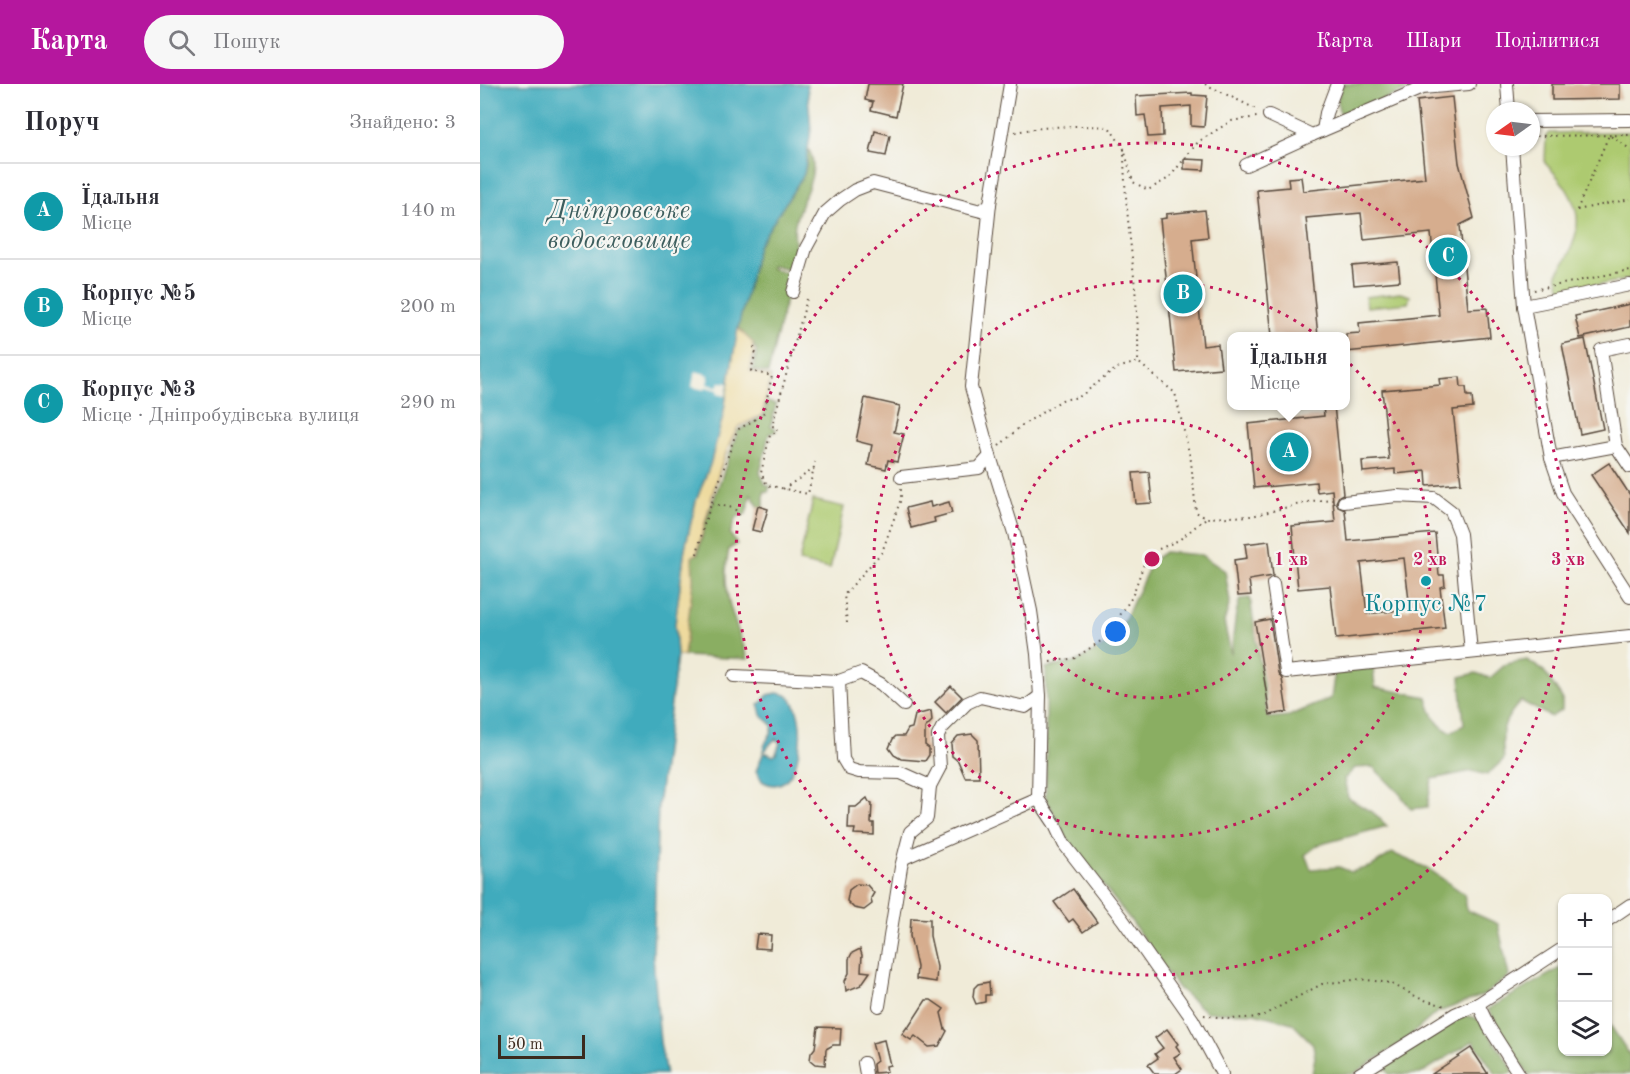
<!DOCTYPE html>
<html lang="uk">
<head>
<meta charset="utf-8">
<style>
  body { margin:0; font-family:"Old Standard TT",serif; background:#f7f7f7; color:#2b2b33 }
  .controls { position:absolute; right:18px; bottom:18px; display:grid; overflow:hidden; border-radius:12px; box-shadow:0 2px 4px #0004 }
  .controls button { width:54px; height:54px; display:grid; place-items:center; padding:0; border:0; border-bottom:2px solid #e1e1e2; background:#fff; color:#2b2b33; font:30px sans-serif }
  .compass { position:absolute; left:1006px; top:18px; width:54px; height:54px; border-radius:50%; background:#fff; box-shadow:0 2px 4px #0004; rotate:256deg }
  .scale { position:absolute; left:18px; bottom:15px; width:87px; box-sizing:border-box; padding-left:6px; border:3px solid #3b2a1e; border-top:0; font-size:16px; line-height:21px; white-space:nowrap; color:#3b2a1e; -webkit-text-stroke:4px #f6f6f2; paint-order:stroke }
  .you { position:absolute; left:636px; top:548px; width:21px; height:21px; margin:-15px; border:4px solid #fff; border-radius:50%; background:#1a73e8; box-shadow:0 0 0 9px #1a73e833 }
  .badge { display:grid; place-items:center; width:39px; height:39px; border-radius:50%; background:#b5179e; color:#fff; font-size:20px; font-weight:700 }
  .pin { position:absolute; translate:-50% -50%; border:3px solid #fff; box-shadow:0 2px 6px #0006 }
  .popup { position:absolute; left:747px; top:248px; width:123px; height:78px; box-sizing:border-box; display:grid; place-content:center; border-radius:12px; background:#fff; filter:drop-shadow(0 2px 4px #0005); font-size:20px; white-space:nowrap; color:#7c7c81 }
  .popup b { font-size:22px; color:#2b2b33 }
  .popup::after { content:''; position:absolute; left:50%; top:100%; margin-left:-12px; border:12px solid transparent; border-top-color:#fff }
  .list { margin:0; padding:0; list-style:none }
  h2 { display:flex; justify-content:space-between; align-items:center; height:78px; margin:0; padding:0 24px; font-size:26px }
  h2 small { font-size:20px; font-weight:400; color:#7c7c81 }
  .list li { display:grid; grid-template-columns:39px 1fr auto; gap:18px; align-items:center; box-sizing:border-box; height:96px; padding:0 24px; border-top:2px solid #e1e1e2 }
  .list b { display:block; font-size:22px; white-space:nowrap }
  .list p { margin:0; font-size:20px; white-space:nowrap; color:#7c7c81 }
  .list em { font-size:20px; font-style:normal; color:#7c7c81 }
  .icon { flex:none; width:33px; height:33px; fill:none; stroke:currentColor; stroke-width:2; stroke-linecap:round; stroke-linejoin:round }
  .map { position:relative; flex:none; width:1150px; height:990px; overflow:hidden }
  header { display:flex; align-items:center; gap:36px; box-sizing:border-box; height:84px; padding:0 30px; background:#b5179e; color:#fff }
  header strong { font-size:28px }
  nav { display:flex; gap:33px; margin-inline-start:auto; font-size:21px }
  .search { width:420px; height:54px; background:#f7f7f7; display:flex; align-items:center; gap:15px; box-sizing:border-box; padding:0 21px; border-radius:33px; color:#7c7c81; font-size:22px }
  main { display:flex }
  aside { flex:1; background:#fff }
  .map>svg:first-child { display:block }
  .green { fill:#adca70; stroke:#747a47; stroke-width:1.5 }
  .forest { fill:#8aae62; stroke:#626c40; stroke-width:1.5 }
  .sand { fill:#eeda9e; stroke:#94825e; stroke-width:1.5 }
  .water { fill:#3fabbd; stroke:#3d6a6e; stroke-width:1.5 }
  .pier { fill:#f0ebd8 }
  .building { fill:#d6ad8e; fill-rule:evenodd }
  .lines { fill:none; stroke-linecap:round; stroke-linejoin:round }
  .minor-casing { stroke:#56473a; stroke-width:14 }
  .path { stroke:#56473a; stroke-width:2; stroke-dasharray:1.5 4.5; stroke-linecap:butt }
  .minor { stroke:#fff; stroke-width:12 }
  .ring { fill:none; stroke:#c2185b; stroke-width:3; stroke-dasharray:3 6 }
  .culture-dot { fill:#0f9aa8; stroke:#f6f6f2; stroke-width:2 }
  .labels { text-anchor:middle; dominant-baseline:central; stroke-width:4.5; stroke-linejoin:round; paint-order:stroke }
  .culture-label { font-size:24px; fill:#0d838f; stroke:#f6f6f2 }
  .water-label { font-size:26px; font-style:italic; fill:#3d5e5e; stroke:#f6f6f2 }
  .centre { fill:#c2185b; stroke:#f6f6f2; stroke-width:3 }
  .ring-label { font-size:18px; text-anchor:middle; font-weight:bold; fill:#c2185b; stroke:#f6f6f2; stroke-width:4.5; stroke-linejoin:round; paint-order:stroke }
</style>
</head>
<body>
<header>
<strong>Карта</strong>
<div class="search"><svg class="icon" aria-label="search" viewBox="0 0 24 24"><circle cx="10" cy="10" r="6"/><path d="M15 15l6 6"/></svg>Пошук</div>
<nav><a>Карта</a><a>Шари</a><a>Поділитися</a></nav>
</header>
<main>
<aside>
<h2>Поруч<small>Знайдено: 3</small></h2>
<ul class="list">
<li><span class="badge" style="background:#0f9aa8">A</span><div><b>Їдальня</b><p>Місце</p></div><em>140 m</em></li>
<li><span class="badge" style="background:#0f9aa8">B</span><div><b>Корпус №5</b><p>Місце</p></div><em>200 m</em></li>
<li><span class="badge" style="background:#0f9aa8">C</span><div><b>Корпус №3</b><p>Місце · Дніпробудівська вулиця</p></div><em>290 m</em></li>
</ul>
</aside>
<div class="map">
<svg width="1150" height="990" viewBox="0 0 1150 990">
  <rect width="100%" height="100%" fill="#f6f6f2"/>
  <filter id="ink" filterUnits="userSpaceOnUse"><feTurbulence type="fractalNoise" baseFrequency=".0167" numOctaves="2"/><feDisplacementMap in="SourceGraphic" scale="12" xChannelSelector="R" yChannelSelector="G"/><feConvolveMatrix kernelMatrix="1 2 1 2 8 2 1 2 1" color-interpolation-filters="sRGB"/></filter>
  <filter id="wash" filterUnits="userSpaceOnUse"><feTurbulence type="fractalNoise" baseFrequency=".008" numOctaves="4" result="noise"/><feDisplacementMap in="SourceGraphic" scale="24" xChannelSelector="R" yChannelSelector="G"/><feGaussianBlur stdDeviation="1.35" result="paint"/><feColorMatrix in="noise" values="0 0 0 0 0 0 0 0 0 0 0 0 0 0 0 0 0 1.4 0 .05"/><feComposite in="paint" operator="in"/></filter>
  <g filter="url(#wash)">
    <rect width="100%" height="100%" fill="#f0ebd8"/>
    <!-- green -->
    <g class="green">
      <path d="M1150 48V195L1085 207 1081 206 1077 190C1108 144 1103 117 1065 79L1066 52 1069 49Z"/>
      <path d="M920 209 930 212 928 219 887 223 885 213Z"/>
      <path d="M333 416 364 423 350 485 319 478Z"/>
    </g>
    <!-- forest -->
    <g class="forest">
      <path d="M863 0H941L863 32C854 22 858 11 863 0Z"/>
      <path d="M327 63C344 87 319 116 315 140 312 156 319 170 314 186L292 181 290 184 312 190 288 289 273 286 277 266 258 244 278 162 324 90 327 78Z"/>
      <path d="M287 318 296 320 291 342 295 344 296 347 289 350 280 389 286 401 290 402 288 408 284 407V424L278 422 271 410 266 430 256 433 250 450 257 460 249 465C239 507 255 536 268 575L204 572 213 496 212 472 218 470 225 441 258 347 284 332Z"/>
      <path d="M684 468 721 471 745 487 750 518 744 538 751 570 756 529 760 515 770 514 788 634 809 632 851 614 855 587 893 583 895 603 947 613C950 627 956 643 971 648L984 641 980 593 996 589 1010 594 1026 580 1047 576 1064 587 1082 614V626L1071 633 1041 617C1021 638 1021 647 1024 675L1007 691 992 687 952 695 947 723 931 725 920 710 893 683 875 684 864 695 868 714 895 730 907 742 838 761 825 771 831 785 859 783 871 788 892 782 912 769 947 784 984 810 987 826 1018 840 1029 892 1004 911 956 929 923 958 873 990H832L835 973 833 960 812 939 774 929 726 928 698 904 649 834 589 758 566 714V584L594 579 626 561H637L642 542 672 477Z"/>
      <path d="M1082 883V968H1128V938L1150 971V990H1048L1008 925Z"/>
      <path d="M988 932 996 934 1001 938 1034 987 1029 990H1016L993 957 940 990H909L904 981 976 933Z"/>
    </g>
    <!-- sand -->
    <path class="sand" d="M258 244 274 260 272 262 274 267 270 287 291 293 282 331 258 343C238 379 228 430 217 469L212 473 213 496 204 572H197L195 540 205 464 216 417 230 381 243 332Z"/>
    <!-- water -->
    <g class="water">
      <path d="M0 0H327L331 46 324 90 278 162 258 244 243 332 230 381 216 417 205 464 195 540 197 572 178 723 173 871 180 958 186 990H0Z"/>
      <path d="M297 609C298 609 305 610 306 611 332 625 322 721 282 697L276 687 283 670 287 669 293 672 296 670 300 659 296 655C289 658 289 665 283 668 283 657 295 649 292 641 290 637 284 634 281 631L279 621 288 611Z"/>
    </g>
    <!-- pier -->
    <path class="pier" d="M215 287 229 291 227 300 238 303 240 298 248 299 246 312 237 310 238 306 226 303 225 306 212 303Z"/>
    <g id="blocks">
      <!-- building -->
      <g class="building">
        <path d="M388 0H423L416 32 391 26 393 18 385 16Z"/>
        <path d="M1072 0H1140V15L1072 16Z"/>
        <path d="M712 9V11L727 12 724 43 711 42V22L682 24 683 52 668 53 665 31 657 32 656 12Z"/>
        <path d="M972 13 979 79 994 134 980 141 988 225 1007 224 1010 253 866 268V250L880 249 879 239 959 231 951 149 884 156 881 129 826 134 838 252H792L777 106 809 103 808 94 821 93 823 107 945 94 937 17Z"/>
        <path d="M395 47 410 51 406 72 390 69Z"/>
        <path d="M704 75 725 76 724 86 704 85Z"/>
        <path d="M725 126 728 153 712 155 723 262 738 260 741 284 696 288 680 135 686 134V130Z"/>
        <path d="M918 178 920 197 874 201 872 182Z"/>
        <path d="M1150 220V243L1100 254 1095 232Z"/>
        <path d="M1105 255 1123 345 1100 350 1082 260Z"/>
        <path d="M980 293 981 303H986L987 312H992L993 324 973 326 981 399 947 402 946 387 915 390V385L883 388 882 377 909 375 902 306 960 301 959 295Z"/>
        <path d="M385 314 420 322 414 348 424 350 417 378 408 376 406 385 388 381 392 361 376 357Z"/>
        <path d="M843 321H854L863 410 859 412 856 418 858 423 865 426 868 457 955 449 959 491H964L965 502 960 503 965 544 856 555 850 502 818 505 812 442 855 438 852 406 837 408 836 398 774 404 768 340 844 332ZM924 474 930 525 887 530 881 479Z"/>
        <path d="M1129 379 1150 411V449L1111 391Z"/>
        <path d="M669 388 672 419 656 420 653 389Z"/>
        <path d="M450 418 451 423 469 418 472 429 454 434 455 438 431 444 426 424Z"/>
        <path d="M278 422 288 425 281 448 272 446Z"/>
        <path d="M789 457 793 492 769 496 771 511 758 512 754 476 767 474 765 460Z"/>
        <path d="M790 535 798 589 802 595 807 628 790 631 775 538Z"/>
        <path d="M471 602 482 613 466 629 455 618Z"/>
        <path d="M451 627 452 637 445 644V661L449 664V671L445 677 421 675 414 671 409 664 413 655 416 652H424L428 645 432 644 435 631Z"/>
        <path d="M492 650 498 656 499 693H485L478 677 472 672 471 660 478 652Z"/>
        <path d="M387 714 389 718 392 719 391 739H394V751L374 750 375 745H368L369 723H376Z"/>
        <path d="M377 800 387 801 394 809 391 814 392 820 384 826 374 824 367 817 369 806Z"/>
        <path d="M593 805 617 838 603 848 593 835 589 838 574 818Z"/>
        <path d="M431 834 450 835V852L457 883 456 898 436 895 437 883 430 852Z"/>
        <path d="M277 850 291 851 290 865 275 864Z"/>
        <path d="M380 865 382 871 381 887 390 888 381 901 366 907 365 897 369 889V875L372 869Z"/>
        <path d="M509 898 510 911H505V918L496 920 493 913 494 904 498 900Z"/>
        <path d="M446 916H451L464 925 461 929 465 945 467 947 459 962 449 963 435 952 431 956 422 950 427 943 428 944Z"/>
        <path d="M338 943 361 944 360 961H353L346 965 345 981 335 980 330 976 331 969 335 964Z"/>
        <path d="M687 945 698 960 696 962 701 969 694 973 702 985 695 990H675L668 981 678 974 675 970 683 964 675 954Z"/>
        <path d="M404 956 410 981 406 982 407 988 394 989 393 980 397 977 392 959Z"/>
        <path d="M991 964 1008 990H952Z"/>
      </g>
    </g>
  </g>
  <g filter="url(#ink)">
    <use href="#blocks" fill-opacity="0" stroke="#56473a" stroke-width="1.5"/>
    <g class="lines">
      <defs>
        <g id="minor">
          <path d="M530 0 510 120 491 303 510 372 534 449 551 527 557 570 560 612 558 715 574 739 584 760 643 836 713 936 742 990"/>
          <path d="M1027 0 1029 27"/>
          <path d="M789 31 832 51 942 4 989 0"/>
          <path d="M1051 37 1150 36"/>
          <path d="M843 46 846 29 857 0"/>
          <path d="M1032 63 1044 222 1071 374 1083 409 1150 513"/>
          <path d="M766 81 832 51"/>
          <path d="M313 208 326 164 345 129 360 116 375 106 393 99 501 127 510 120"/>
          <path d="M1044 222 1150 201"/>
          <path d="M1136 362 1121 266 1150 260"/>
          <path d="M1071 374 1136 362 1150 383"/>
          <path d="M421 393 499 384 510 372"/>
          <path d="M864 418 917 412 954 414 971 427 980 450 991 568"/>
          <path d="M793 500 806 588 1150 552"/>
          <path d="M254 592 359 597 363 675 369 685 379 688 421 689 450 702"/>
          <path d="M359 597 381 589 401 600 424 621"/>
          <path d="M424 774 558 715"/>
          <path d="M1128 836 1150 821"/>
          <path d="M998 920 1009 943 1039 990"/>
          <path d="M399 922 421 783 430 748 447 734 450 702 460 683 458 652 462 644 487 619 500 613 545 623 560 612"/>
          <path d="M384 979 386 990"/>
          <path d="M879 990 975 930 998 920 1082 865"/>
        </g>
      </defs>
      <!-- minor casing -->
      <use href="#minor" class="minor-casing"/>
      <!-- path -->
      <g class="path">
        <path d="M725 0 778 26"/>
        <path d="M535 48C566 42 598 41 629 43L644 65 653 98 668 106 689 94 718 58 751 37 777 33"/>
        <path d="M1051 52 1150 51"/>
        <path d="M644 65C644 136 660 207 658 278L695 309 711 377 716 428 726 434 772 432 832 417 853 415"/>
        <path d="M1097 126 1129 51 1150 65"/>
        <path d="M1097 126 1150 115"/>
        <path d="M1054 206 1150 186"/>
        <path d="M327 215 292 342 296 343 298 347 290 351 281 389 287 401 328 410 335 378"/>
        <path d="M519 362 541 342 582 316 599 313 637 284 658 278"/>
        <path d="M303 405 334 385"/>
        <path d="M232 420 254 424 262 435"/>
        <path d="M217 470 224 441 257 346 283 331 292 292 271 287 276 267 273 261"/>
        <path d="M367 539 364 511 402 468 421 415V404"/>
        <path d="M570 578 595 574 630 551 635 539 652 513 665 477 679 465 699 456 726 434"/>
        <path d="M724 931 750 935 780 933 842 900 880 895 910 899 941 915 965 922"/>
      </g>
      <!-- minor -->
      <use href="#minor" class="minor"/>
    </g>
  </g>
  <!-- distance rings -->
  <g class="ring">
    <circle cx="672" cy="475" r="139"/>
    <circle cx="672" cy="475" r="278"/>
    <circle cx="672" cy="475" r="416"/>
  </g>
  <!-- markers -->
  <circle class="culture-dot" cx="946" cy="497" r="6"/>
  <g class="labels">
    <!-- culture labels -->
    <g class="culture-label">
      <text x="946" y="521">Корпус №7</text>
    </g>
    <!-- water labels -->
    <g class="water-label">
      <text x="139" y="127">Дніпровське<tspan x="139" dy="30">водосховище</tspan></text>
    </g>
  </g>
  <circle cx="672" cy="475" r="9" class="centre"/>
  <g class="ring-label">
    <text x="811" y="481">1 хв</text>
    <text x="950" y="481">2 хв</text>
    <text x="1088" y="481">3 хв</text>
  </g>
</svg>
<div class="controls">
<button>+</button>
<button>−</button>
<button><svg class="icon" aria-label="layers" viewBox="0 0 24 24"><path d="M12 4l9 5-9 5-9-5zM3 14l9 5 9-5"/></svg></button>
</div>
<svg class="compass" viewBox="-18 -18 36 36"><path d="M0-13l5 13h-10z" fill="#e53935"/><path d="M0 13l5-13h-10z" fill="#7c7c81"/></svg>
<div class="scale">50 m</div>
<div class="you"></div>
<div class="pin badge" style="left:809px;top:368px;background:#0f9aa8">A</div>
<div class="popup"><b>Їдальня</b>Місце</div>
<div class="pin badge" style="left:703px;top:210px;background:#0f9aa8">B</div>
<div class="pin badge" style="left:968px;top:173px;background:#0f9aa8">C</div>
</div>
</main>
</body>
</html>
